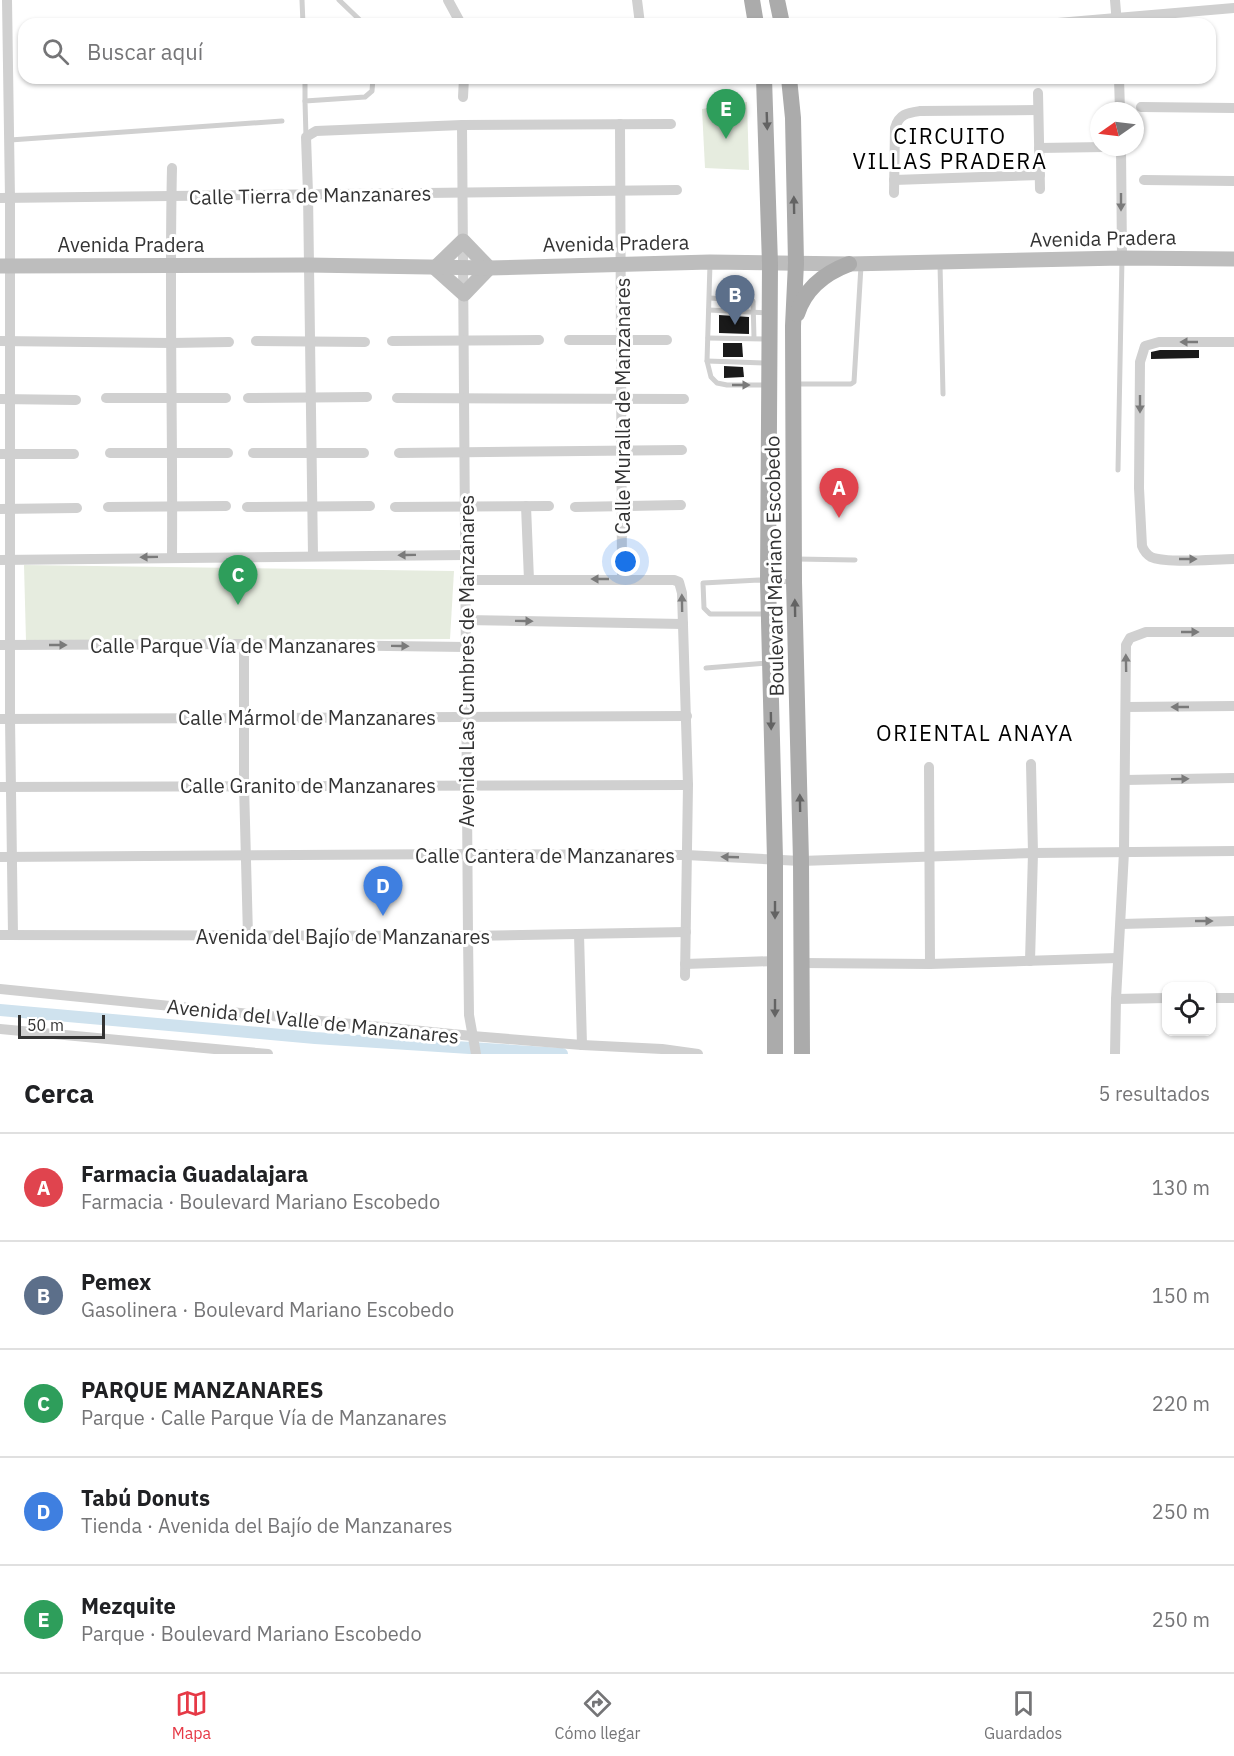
<!DOCTYPE html>
<html lang="es">
<head>
<meta charset="utf-8">
<style>
  body { margin:0; font-family:"IBM Plex Sans",sans-serif; background:#f6f6f6; color:#202124 }
  .controls { position:absolute; right:18px; bottom:18px; display:grid; overflow:hidden; border-radius:12px; box-shadow:0 2px 4px #0004 }
  .controls button { width:54px; height:54px; display:grid; place-items:center; padding:0; border:0; border-bottom:2px solid #e0e0e0; background:#fff; color:#202124; font:30px sans-serif }
  .compass { position:absolute; left:1090px; top:102px; width:54px; height:54px; border-radius:50%; background:#fff; box-shadow:0 2px 4px #0004; rotate:256deg }
  .scale { position:absolute; left:18px; bottom:15px; width:87px; box-sizing:border-box; padding-left:6px; border:3px solid #333; border-top:0; font-size:16px; line-height:21px; white-space:nowrap; color:#333; -webkit-text-stroke:4px #fff; paint-order:stroke }
  .you { position:absolute; left:626px; top:562px; width:21px; height:21px; margin:-15px; border:4px solid #fff; border-radius:50%; background:#1a73e8; box-shadow:0 0 0 9px #1a73e833 }
  .badge { display:grid; place-items:center; width:39px; height:39px; border-radius:50%; background:#e63946; color:#fff; font-size:20px; font-weight:700 }
  .pin { position:absolute; translate:-50% -50px; filter:drop-shadow(0 2px 3px #0008) }
  .pin::after { content:''; position:absolute; top:32px; width:21px; height:18px; background:inherit; clip-path:polygon(0 0,100% 0,50% 100%) }
  .list { margin:0; padding:0; list-style:none }
  h2 { display:flex; justify-content:space-between; align-items:center; height:78px; margin:0; padding:0 24px; font-size:26px }
  h2 small { font-size:20px; font-weight:400; color:#757577 }
  .list li { display:grid; grid-template-columns:39px 1fr auto; gap:18px; align-items:center; box-sizing:border-box; height:108px; padding:0 24px; border-top:2px solid #e0e0e0 }
  .list b { display:block; font-size:22px; white-space:nowrap }
  .list p { margin:0; font-size:20px; white-space:nowrap; color:#757577 }
  .list em { font-size:20px; font-style:normal; color:#757577 }
  .icon { flex:none; width:33px; height:33px; fill:none; stroke:currentColor; stroke-width:2; stroke-linecap:round; stroke-linejoin:round }
  .map { position:relative; flex:none; width:1234px; height:1054px; overflow:hidden }
  .search { position:absolute; background:#fff; box-shadow:0 2px 4px #0004; left:18px; right:18px; top:18px; height:66px; display:flex; align-items:center; gap:15px; box-sizing:border-box; padding:0 21px; border-radius:18px; color:#757577; font-size:22px }
  .sheet { height:618px; background:#fff }
  nav { display:flex; justify-content:space-around; align-items:center; box-sizing:border-box; height:84px; border-top:2px solid #e0e0e0; background:#fff; font-size:16px; color:#757577 }
  nav a { display:grid; justify-items:center; gap:3px }
  nav .on { color:#e63946 }
  .map>svg:first-child { display:block }
  .green { fill:#e6ecdf }
  .lines { fill:none; stroke-linecap:round; stroke-linejoin:round }
  .canal { stroke:#cfe2ee; stroke-width:12 }
  .building { fill:#1a1a1a }
  .lane { stroke:#d0d0d0; stroke-width:5 }
  .street { stroke:#d0d0d0; stroke-width:10 }
  .secondary { stroke:#bdbdbd; stroke-width:15 }
  .primary { stroke:#ababab; stroke-width:16 }
  .oneway { fill:#636363 }
  .oneway2 { fill:#7a7a7a }
  .labels { text-anchor:middle; dominant-baseline:central; stroke-width:6; stroke-linejoin:round; paint-order:stroke }
  .street-label { font-size:20px; fill:#333; stroke:#fff }
  .quarter-label { font-size:22px; letter-spacing:1.5px; fill:#000; stroke:#fff }
</style>
</head>
<body>
<div class="map">
<svg width="1234" height="1054" viewBox="0 0 1234 1054">
  <rect width="100%" height="100%" fill="#fff"/>
  <!-- green -->
  <g class="green">
    <path d="M747 102 749 170 705 168 702 109Z"/>
    <path d="M24 565 454 571 450 639 26 641Z"/>
  </g>
  <g class="lines">
    <!-- canal -->
    <path class="canal" d="M0 1010 315 1038 562 1054"/>
  </g>
  <!-- building -->
  <g class="building">
    <path d="M749 288V296L718 294 717 289Z"/>
    <path d="M719 315 749 317V334L719 333Z"/>
    <path d="M723 343H742L743 357H723Z"/>
    <path d="M1160 350H1199V358L1151 359V352Z"/>
    <path d="M724 366 743 367 744 377 724 378Z"/>
  </g>
  <g class="lines">
    <!-- lane -->
    <g class="lane">
      <path d="M302 0 303 24"/>
      <path d="M339 0 364 24"/>
      <path d="M305 78V101"/>
      <path d="M306 137 305 101 365 97 372 91 373 78"/>
      <path d="M10 140 282 121"/>
      <path d="M710 264 707 361 711 377 717 383 727 385H768"/>
      <path d="M940 264 943 394"/>
      <path d="M710 298 753 301 754 338"/>
      <path d="M709 310 768 313"/>
      <path d="M708 338 766 339"/>
      <path d="M707 361 766 363"/>
      <path d="M795 384H851L854 382 861 266"/>
      <path d="M1118 470 1122 258"/>
      <path d="M796 559 855 560"/>
      <path d="M766 614H710L704 608 703 583 759 580 793 582"/>
      <path d="M706 668 768 663"/>
    </g>
    <!-- street -->
    <g class="street">
      <path d="M7 0 10 198V719L13 935"/>
      <path d="M448 0 461 24"/>
      <path d="M637 0 640 24"/>
      <path d="M1115 0 1117 24"/>
      <path d="M1046 24 1234 8"/>
      <path d="M1119 78 1120 111"/>
      <path d="M1038 93 1040 189"/>
      <path d="M463 97 464 78"/>
      <path d="M1141 107 1234 108"/>
      <path d="M620 124 622 579"/>
      <path d="M462 125 468 936 469 1015 476 1054"/>
      <path d="M1121 147 1122 258"/>
      <path d="M1039 148 1105 147"/>
      <path d="M172 168C169 297 173 427 172 557"/>
      <path d="M894 180 1040 175"/>
      <path d="M1144 180 1234 181"/>
      <path d="M894 193 895 128C899 114 907 113 920 111L1038 110"/>
      <path d="M0 198 677 190"/>
      <path d="M569 340H667"/>
      <path d="M0 341 171 343 229 342"/>
      <path d="M256 341 365 342"/>
      <path d="M392 341 539 340"/>
      <path d="M1234 342H1159L1145 346 1140 362 1139 488 1142 546C1144 551 1146 554 1151 557 1166 564 1215 559 1234 559"/>
      <path d="M106 398H226"/>
      <path d="M248 398 367 397"/>
      <path d="M397 398 684 399"/>
      <path d="M0 399 76 400"/>
      <path d="M110 453H228"/>
      <path d="M253 453H364"/>
      <path d="M399 453 682 450"/>
      <path d="M0 454H74"/>
      <path d="M526 506 529 580"/>
      <path d="M108 507 226 506"/>
      <path d="M247 507 370 506"/>
      <path d="M395 507 549 506"/>
      <path d="M575 507 681 505"/>
      <path d="M0 509 77 508"/>
      <path d="M313 556 308 193 306 137 316 131 462 125 671 124"/>
      <path d="M0 560 465 555"/>
      <path d="M465 580H674L679 582 682 593 688 785 685 976"/>
      <path d="M465 620 683 624"/>
      <path d="M244 644V785L248 936"/>
      <path d="M0 645 244 644 466 647"/>
      <path d="M1126 707 1234 706"/>
      <path d="M0 719 687 716"/>
      <path d="M929 767 930 964"/>
      <path d="M1125 780 1234 778"/>
      <path d="M0 787 688 785"/>
      <path d="M0 857 468 854 686 855 801 861 1033 853 1234 851"/>
      <path d="M1121 924 1234 921"/>
      <path d="M579 934 582 1045"/>
      <path d="M0 935 468 936 686 932"/>
      <path d="M1030 961 1033 853 1031 764"/>
      <path d="M802 963 930 964 1117 958"/>
      <path d="M685 964 775 961"/>
      <path d="M0 989 472 1036 582 1045 662 1049 698 1054"/>
      <path d="M1212 998H1234"/>
      <path d="M1116 999 1166 998"/>
      <path d="M0 1029 268 1054"/>
      <path d="M1115 1054 1116 999 1124 852 1126 645 1130 638 1146 632H1234"/>
    </g>
    <!-- secondary -->
    <g class="secondary">
      <path d="M463 241 489 268 464 294 435 268Z"/>
      <path d="M0 266 308 265 489 268 710 262 849 264 1122 258 1234 259"/>
    </g>
    <!-- primary -->
    <g class="primary">
      <path d="M752 0 756 24"/>
      <path d="M777 0 782 24"/>
      <path d="M764 78 770 264 768 581 775 859V1054"/>
      <path d="M789 78 793 118 796 263 793 326 794 582 801 861 802 1054"/>
      <path d="M797 314C805 289 825 273 849 264"/>
    </g>
  </g>
  <!-- one-way arrows -->
  <defs><path id="oneway-solid" d="M-6-.8H1V-3.2L6.5 0L1 3.2V.8H-6Z" transform="scale(1.5)"/></defs>
  <g class="oneway">
    <use href="#oneway-solid" transform="translate(767 121) rotate(88)"/>
    <use href="#oneway-solid" transform="translate(794 205) rotate(-91)"/>
    <use href="#oneway-solid" transform="translate(795 608) rotate(-91)"/>
    <use href="#oneway-solid" transform="translate(771 721) rotate(89)"/>
    <use href="#oneway-solid" transform="translate(800 803) rotate(-91)"/>
    <use href="#oneway-solid" transform="translate(775 910) rotate(90)"/>
    <use href="#oneway-solid" transform="translate(775 1008) rotate(90)"/>
  </g>
  <g class="oneway2">
    <use href="#oneway-solid" transform="translate(1121 202) rotate(90)"/>
    <use href="#oneway-solid" transform="translate(1189 342) rotate(-180)"/>
    <use href="#oneway-solid" transform="translate(741 385)"/>
    <use href="#oneway-solid" transform="translate(1140 404) rotate(90)"/>
    <use href="#oneway-solid" transform="translate(407 555) rotate(179)"/>
    <use href="#oneway-solid" transform="translate(149 557) rotate(179)"/>
    <use href="#oneway-solid" transform="translate(1188 559)"/>
    <use href="#oneway-solid" transform="translate(600 579) rotate(180)"/>
    <use href="#oneway-solid" transform="translate(682 603) rotate(-91)"/>
    <use href="#oneway-solid" transform="translate(524 621) rotate(1)"/>
    <use href="#oneway-solid" transform="translate(1190 632)"/>
    <use href="#oneway-solid" transform="translate(58 645)"/>
    <use href="#oneway-solid" transform="translate(400 646) rotate(1)"/>
    <use href="#oneway-solid" transform="translate(1126 663) rotate(-91)"/>
    <use href="#oneway-solid" transform="translate(1180 707) rotate(180)"/>
    <use href="#oneway-solid" transform="translate(1180 779) rotate(-1)"/>
    <use href="#oneway-solid" transform="translate(730 857) rotate(-178)"/>
    <use href="#oneway-solid" transform="translate(1204 921)"/>
  </g>
  <g class="labels">
    <!-- street labels -->
    <g class="street-label">
      <text transform="translate(310 195) rotate(-1)">Calle Tierra de Manzanares</text>
      <text transform="translate(1103 238) rotate(-1)">Avenida Pradera</text>
      <text transform="translate(616 243) rotate(-1)">Avenida Pradera</text>
      <text x="131" y="244">Avenida Pradera</text>
      <text transform="translate(622 406) rotate(-90)">Calle Muralla de Manzanares</text>
      <text transform="translate(774 566) rotate(-91)">Boulevard Mariano Escobedo</text>
      <text x="233" y="645">Calle Parque Vía de Manzanares</text>
      <text transform="translate(466 661) rotate(-90)">Avenida Las Cumbres de Manzanares</text>
      <text x="307" y="717">Calle Mármol de Manzanares</text>
      <text x="308" y="785">Calle Granito de Manzanares</text>
      <text x="545" y="855">Calle Cantera de Manzanares</text>
      <text x="343" y="936">Avenida del Bajío de Manzanares</text>
      <text transform="translate(313 1021) rotate(6)">Avenida del Valle de Manzanares</text>
    </g>
    <!-- quarter labels -->
    <g class="quarter-label">
      <text x="950" y="135">CIRCUITO<tspan x="950" dy="25">VILLAS PRADERA</tspan></text>
      <text x="975" y="732">ORIENTAL ANAYA</text>
    </g>
  </g>
</svg>
<div class="controls">
<button><svg class="icon" aria-label="locate" viewBox="0 0 24 24"><circle cx="12" cy="12" r="6"/><path d="M12 2v4M12 18v4M2 12h4M18 12h4"/></svg></button>
</div>
<svg class="compass" viewBox="-18 -18 36 36"><path d="M0-13l5 13h-10z" fill="#e53935"/><path d="M0 13l5-13h-10z" fill="#757577"/></svg>
<div class="scale">50 m</div>
<div class="you"></div>
<div class="pin badge" style="left:839px;top:518px;background:#e0444e">A</div>
<div class="pin badge" style="left:735px;top:325px;background:#5c6f8a">B</div>
<div class="pin badge" style="left:238px;top:605px;background:#2e9e5b">C</div>
<div class="pin badge" style="left:383px;top:916px;background:#3f7fe0">D</div>
<div class="pin badge" style="left:726px;top:139px;background:#2e9e5b">E</div>
<div class="search"><svg class="icon" aria-label="search" viewBox="0 0 24 24"><circle cx="10" cy="10" r="6"/><path d="M15 15l6 6"/></svg>Buscar aquí</div>
</div>
<section class="sheet">
<h2>Cerca<small>5 resultados</small></h2>
<ul class="list">
<li><span class="badge" style="background:#e0444e">A</span><div><b>Farmacia Guadalajara</b><p>Farmacia · Boulevard Mariano Escobedo</p></div><em>130 m</em></li>
<li><span class="badge" style="background:#5c6f8a">B</span><div><b>Pemex</b><p>Gasolinera · Boulevard Mariano Escobedo</p></div><em>150 m</em></li>
<li><span class="badge" style="background:#2e9e5b">C</span><div><b>PARQUE MANZANARES</b><p>Parque · Calle Parque Vía de Manzanares</p></div><em>220 m</em></li>
<li><span class="badge" style="background:#3f7fe0">D</span><div><b>Tabú Donuts</b><p>Tienda · Avenida del Bajío de Manzanares</p></div><em>250 m</em></li>
<li><span class="badge" style="background:#2e9e5b">E</span><div><b>Mezquite</b><p>Parque · Boulevard Mariano Escobedo</p></div><em>250 m</em></li>
</ul>
</section>
<nav>
<a class="on"><svg class="icon" aria-label="map" viewBox="0 0 24 24"><path d="M3 6l6-2 6 2 6-2v14l-6 2-6-2-6 2zM9 4v14M15 6v14"/></svg>Mapa</a>
<a><svg class="icon" aria-label="directions" viewBox="0 0 24 24"><path d="M12 3l9 9-9 9-9-9zM9 14v-3h6M13 9l2 2-2 2"/></svg>Cómo llegar</a>
<a><svg class="icon" aria-label="saved" viewBox="0 0 24 24"><path d="M7 4h10v16l-5-4-5 4z"/></svg>Guardados</a>
</nav>
</body>
</html>
